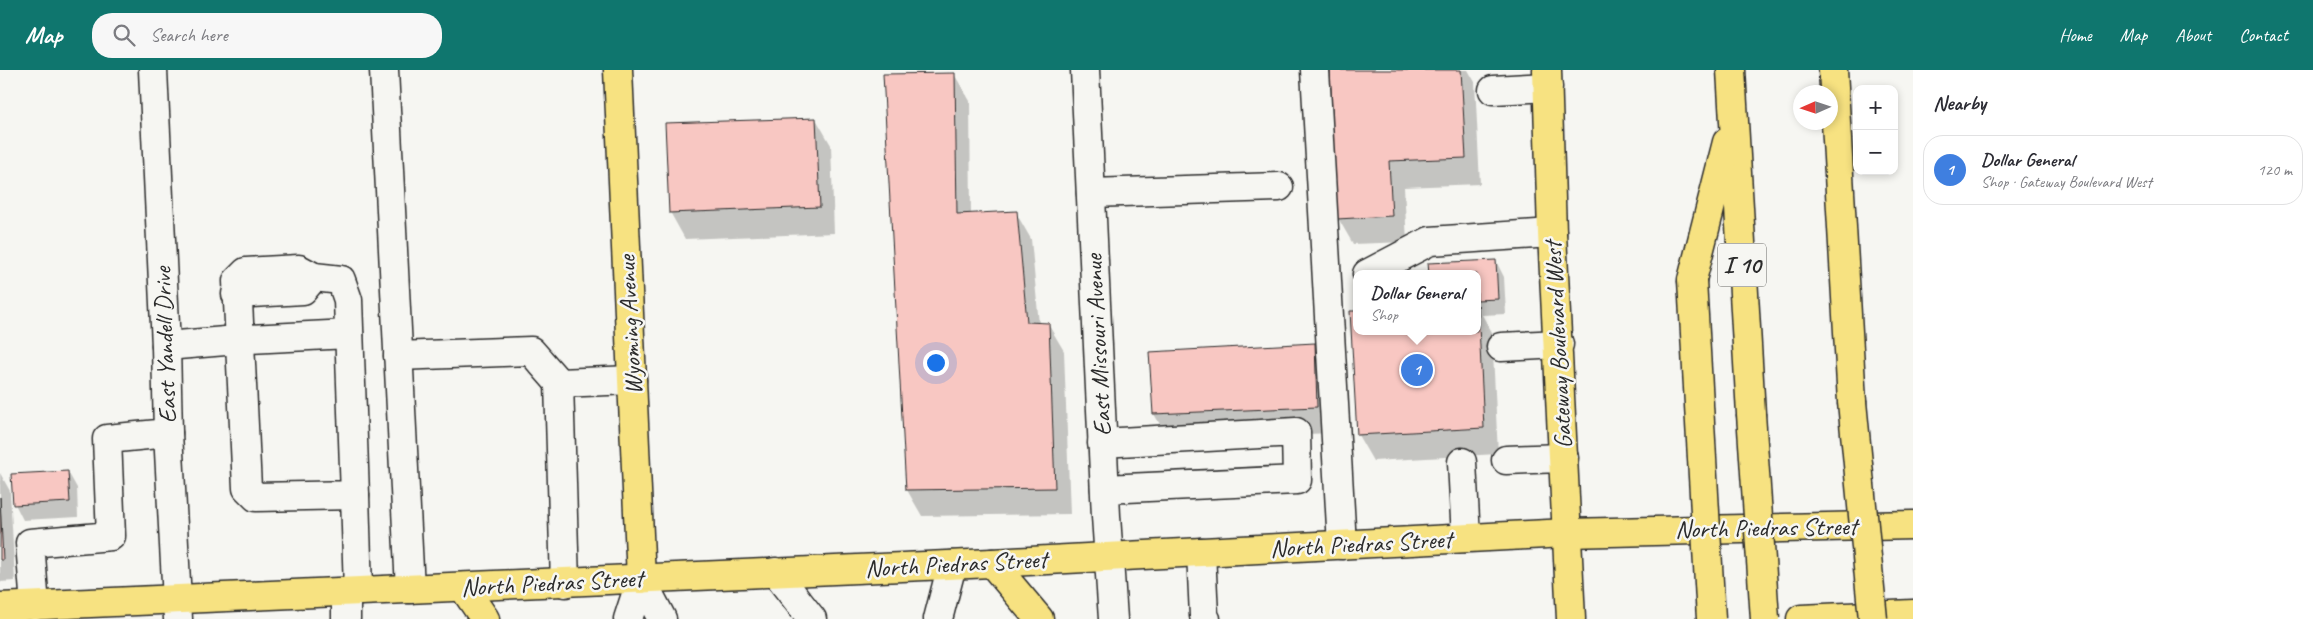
<!DOCTYPE html>
<html lang="en">
<head>
<meta charset="utf-8">
<style>
  body { margin:0; font-family:Caveat,sans-serif; background:#f7f7f7; color:#2b2b33 }
  .controls { position:absolute; right:15px; top:15px; display:grid; overflow:hidden; border-radius:10px; box-shadow:0 2px 8px #0003 }
  .controls button { width:45px; height:45px; display:grid; place-items:center; padding:0; border:0; border-bottom:1px solid #e1e1e2; background:#fff; color:#2b2b33; font:25px sans-serif }
  .compass { position:absolute; left:1793px; top:15px; width:45px; height:45px; border-radius:50%; background:#fff; box-shadow:0 2px 8px #0003; rotate:267deg }
  .you { position:absolute; left:935px; top:292px; width:18px; height:18px; margin:-12px; border:4px solid #fff; border-radius:50%; background:#1a73e8; box-shadow:0 0 0 8px #1a73e833 }
  .badge { display:grid; place-items:center; width:32px; height:32px; border-radius:50%; background:#0f766e; color:#fff; font-size:16px; font-weight:700 }
  .pin { position:absolute; translate:-50% -50%; border:2px solid #fff; box-shadow:0 1px 5px #0006 }
  .popup { position:absolute; left:1353px; top:200px; width:128px; height:65px; box-sizing:border-box; display:grid; place-content:center; border-radius:10px; background:#fff; filter:drop-shadow(0 1px 4px #0005); font-size:16px; white-space:nowrap; color:#7c7c81 }
  .popup b { font-size:19px; color:#2b2b33 }
  .popup::after { content:''; position:absolute; left:50%; top:100%; margin-left:-10px; border:10px solid transparent; border-top-color:#fff }
  .list { margin:0; padding:0; list-style:none }
  h2 { display:flex; justify-content:space-between; align-items:center; height:65px; margin:0; padding:0 20px; font-size:21px }
  h2 small { font-size:16px; font-weight:400; color:#7c7c81 }
  .list li { display:grid; grid-template-columns:32px 1fr auto; gap:15px; align-items:center; box-sizing:border-box; height:70px; margin:0 10px 10px; padding:0 10px; border:1px solid #e1e1e2; border-radius:20px }
  .list b { display:block; font-size:19px; white-space:nowrap }
  .list p { margin:0; font-size:16px; white-space:nowrap; color:#7c7c81 }
  .list em { font-size:16px; font-style:normal; color:#7c7c81 }
  .icon { flex:none; width:28px; height:28px; fill:none; stroke:currentColor; stroke-width:2; stroke-linecap:round; stroke-linejoin:round }
  .map { position:relative; flex:none; width:1913px; height:549px; overflow:hidden }
  header { display:flex; align-items:center; gap:30px; box-sizing:border-box; height:70px; padding:0 25px; background:#0f766e; color:#fff }
  header strong { font-size:24px }
  nav { display:flex; gap:28px; margin-inline-start:auto; font-size:18px }
  .search { width:350px; height:45px; background:#f7f7f7; display:flex; align-items:center; gap:12px; box-sizing:border-box; padding:0 18px; border-radius:20px; color:#7c7c81; font-size:19px }
  main { display:flex }
  aside { flex:1; background:#fff }
  .map>svg:first-child { display:block }
  .shadow { fill:#0003 }
  .building { fill:#f8c7c2; stroke:#2b2b2b }
  .lines { fill:none; stroke-linecap:round; stroke-linejoin:round }
  .minor-casing { stroke:#2b2b2b; stroke-width:31 }
  .major-casing { stroke:#2b2b2b; stroke-width:31 }
  .highway-casing { stroke:#2b2b2b; stroke-width:31 }
  .minor { stroke:#f6f6f2; stroke-width:28 }
  .major { stroke:#f7e281; stroke-width:28 }
  .highway { stroke:#f7e281; stroke-width:28 }
  .highway-bridge-casing { stroke:#2b2b2b; stroke-width:31; stroke-linecap:butt }
  .highway-bridge { stroke:#f7e281; stroke-width:28 }
  .labels { text-anchor:middle; dominant-baseline:central; stroke-width:5; stroke-linejoin:round; paint-order:stroke }
  .shield { fill:#f6f6f2; stroke:#686867; stroke-width:1 }
  .shield-label { font-size:24px; font-weight:bold; fill:#2b2b2b }
  .street-label { font-size:25px; fill:#2b2b2b; stroke:#f6f6f2 }
</style>
</head>
<body>
<header>
<strong>Map</strong>
<div class="search"><svg class="icon" aria-label="search" viewBox="0 0 24 24"><circle cx="10" cy="10" r="6"/><path d="M15 15l6 6"/></svg>Search here</div>
<nav><a>Home</a><a>Map</a><a>About</a><a>Contact</a></nav>
</header>
<main>
<div class="map">
<svg width="1913" height="549" viewBox="0 0 1913 549">
  <rect width="100%" height="100%" fill="#f6f6f2"/>
  <filter id="ink" filterUnits="userSpaceOnUse"><feTurbulence type="fractalNoise" baseFrequency=".02" numOctaves="2"/><feDisplacementMap in="SourceGraphic" scale="10" xChannelSelector="R" yChannelSelector="G"/><feConvolveMatrix kernelMatrix="1 2 1 2 8 2 1 2 1" color-interpolation-filters="sRGB"/></filter>
  <g filter="url(#ink)">
    <!-- shadow -->
    <g class="shadow">
      <path d="M1331 0H1468L1475 12 1480 114 1404 117 1407 172 1353 174 1338 148Z"/>
      <path d="M954 4 970 31 971 144 1016 143 1031 169 1039 254H1048L1064 281 1070 444 922 446 907 420 884 5Z"/>
      <path d="M816 49 831 75 834 163 685 169 670 142Z"/>
      <path d="M1496 191 1504 207 1506 244 1482 245 1492 262 1498 384 1373 391 1358 365 1351 243 1357 242V261H1477V204Z"/>
      <path d="M1314 274 1330 301 1331 363 1169 370 1154 344Z"/>
      <path d="M68 402 77 418 78 447 23 450 15 434Z"/>
      <path d="M0 403 10 421 15 511 0 512Z"/>
    </g>
    <!-- building -->
    <g class="building">
      <path d="M1330 0H1461L1466 88 1389 91 1392 146 1337 149Z"/>
      <path d="M955 3 957 144 1017 141 1027 252 1049 253 1055 418 906 420 883 4Z"/>
      <path d="M816 48 820 137 669 143 665 53Z"/>
      <path d="M1496 190 1498 229 1477 230V204H1429L1428 193Z"/>
      <path d="M1478 235 1484 358 1357 365 1350 241H1357V261H1477Z"/>
      <path d="M1315 273 1317 337 1153 344 1149 282Z"/>
      <path d="M68 401 70 432 13 435 11 404Z"/>
      <path d="M0 427 3 490H0Z"/>
    </g>
    <g class="lines">
      <defs>
        <g id="minor">
          <path d="M153 0 166 276 168 363 178 549"/>
          <path d="M384 0 410 519"/>
          <path d="M1085 0 1106 446 1113 549"/>
          <path d="M1315 0 1342 475"/>
          <path d="M1493 20 1548 17"/>
          <path d="M1091 123 1279 117"/>
          <path d="M299 199 314 207 341 210 348 230 355 425 256 427 247 418 237 211 246 202Z"/>
          <path d="M1367 204 1430 171 1552 163"/>
          <path d="M236 224 303 220 314 207"/>
          <path d="M166 276 249 269 349 264"/>
          <path d="M1501 277 1559 274"/>
          <path d="M398 286 531 281 559 313"/>
          <path d="M1102 373 1296 362 1297 410 1105 419"/>
          <path d="M1506 390 1564 388"/>
          <path d="M1462 392 1466 468"/>
          <path d="M355 425 358 521"/>
          <path d="M1201 482 1204 546 1206 549"/>
          <path d="M775 502 812 549"/>
          <path d="M641 509 662 549"/>
          <path d="M565 513 559 313 632 310"/>
          <path d="M346 522V549"/>
          <path d="M35 536 30 473 111 466 107 369 168 363"/>
          <path d="M628 549 641 509"/>
          <path d="M938 549 952 495"/>
        </g>
        <g id="major">
          <path d="M618 0 641 509"/>
          <path d="M1547 0 1552 163 1571 549"/>
          <path d="M992 493 1039 549"/>
          <path d="M463 517 485 549"/>
          <path d="M0 537 992 493 1567 463 1913 455"/>
          <path d="M1801 549 1913 544"/>
        </g>
        <g id="highway">
          <path d="M1731 0 1751 344"/>
          <path d="M1833 0 1852 332"/>
          <path d="M1692 210 1727 72"/>
        </g>
      </defs>
      <!-- minor casing -->
      <use href="#minor" class="minor-casing"/>
      <!-- major casing -->
      <use href="#major" class="major-casing"/>
      <!-- highway casing -->
      <use href="#highway" class="highway-casing"/>
      <!-- minor -->
      <use href="#minor" class="minor"/>
      <!-- major -->
      <use href="#major" class="major"/>
      <!-- highway -->
      <use href="#highway" class="highway"/>
      <defs>
        <g id="highway-bridge">
          <path d="M1692 210 1711 549"/>
          <path d="M1852 332 1873 549"/>
          <path d="M1751 344 1765 549"/>
        </g>
      </defs>
      <!-- highway-bridge casing -->
      <use href="#highway-bridge" class="highway-bridge-casing"/>
      <!-- highway-bridge -->
      <use href="#highway-bridge" class="highway-bridge"/>
    </g>
  </g>
  <g class="labels">
    <!-- shield labels -->
    <rect class="shield" x="1718" y="173.5" width="48" height="43" rx="4"/>
    <g class="shield-label">
      <text x="1742" y="195">I 10</text>
    </g>
    <!-- street labels -->
    <g class="street-label">
      <text transform="translate(630 255) rotate(-93)">Wyoming Avenue</text>
      <text transform="translate(165 275) rotate(-92)">East Yandell Drive</text>
      <text transform="translate(1098 275) rotate(-93)">East Missouri Avenue</text>
      <text transform="translate(1558 275) rotate(-93)">Gateway Boulevard West</text>
      <text transform="translate(1766 458) rotate(-1)">North Piedras Street</text>
      <text transform="translate(1361 474) rotate(-3)">North Piedras Street</text>
      <text transform="translate(956 494) rotate(-3)">North Piedras Street</text>
      <text transform="translate(552 513) rotate(-3)">North Piedras Street</text>
    </g>
  </g>
</svg>
<div class="controls">
<button>+</button>
<button>−</button>
</div>
<svg class="compass" viewBox="-18 -18 36 36"><path d="M0-13l5 13h-10z" fill="#e53935"/><path d="M0 13l5-13h-10z" fill="#7c7c81"/></svg>
<div class="you"></div>
<div class="pin badge" style="left:1417px;top:300px;background:#3f7fe0">1</div>
<div class="popup"><b>Dollar General</b>Shop</div>
</div>
<aside>
<h2>Nearby<small></small></h2>
<ul class="list">
<li><span class="badge" style="background:#3f7fe0">1</span><div><b>Dollar General</b><p>Shop · Gateway Boulevard West</p></div><em>120 m</em></li>
</ul>
</aside>
</main>
</body>
</html>
